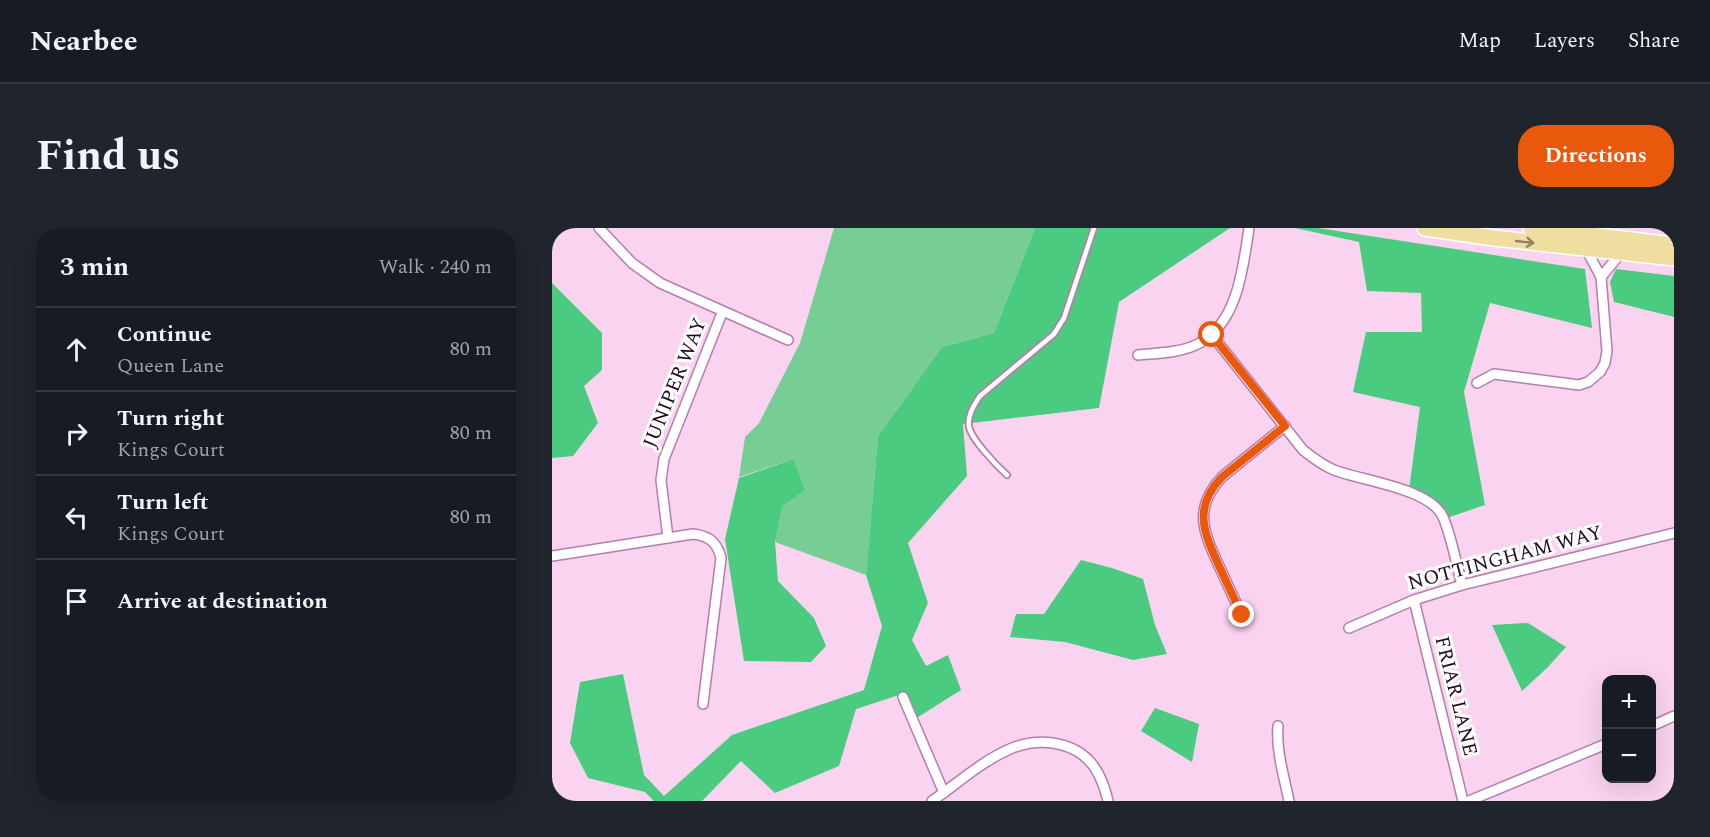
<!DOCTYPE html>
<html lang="en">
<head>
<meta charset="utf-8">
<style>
  body { margin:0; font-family:Spectral,serif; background:#20242c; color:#f1f3f6 }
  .controls { position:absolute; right:18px; bottom:18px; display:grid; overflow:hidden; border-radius:12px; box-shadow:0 6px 24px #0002 }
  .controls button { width:54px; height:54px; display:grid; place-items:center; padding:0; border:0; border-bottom:2px solid #363941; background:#171b24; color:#f1f3f6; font:30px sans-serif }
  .stop { position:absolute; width:18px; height:18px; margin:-14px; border:4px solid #ea580c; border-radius:50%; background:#fff }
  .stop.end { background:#ea580c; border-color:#fff; box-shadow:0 2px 6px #0008 }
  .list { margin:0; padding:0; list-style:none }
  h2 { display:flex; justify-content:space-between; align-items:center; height:78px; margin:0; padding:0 24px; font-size:26px }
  h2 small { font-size:20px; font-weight:400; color:#9ea1a6 }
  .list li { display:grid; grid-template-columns:39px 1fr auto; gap:18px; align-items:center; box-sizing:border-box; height:84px; padding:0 24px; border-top:2px solid #363941 }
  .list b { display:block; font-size:22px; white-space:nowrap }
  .list p { margin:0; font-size:20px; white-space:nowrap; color:#9ea1a6 }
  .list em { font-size:20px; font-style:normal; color:#9ea1a6 }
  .icon { flex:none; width:33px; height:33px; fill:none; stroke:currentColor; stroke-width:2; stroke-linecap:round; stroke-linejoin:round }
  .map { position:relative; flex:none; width:1122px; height:573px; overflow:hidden; border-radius:24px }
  header { display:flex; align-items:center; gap:36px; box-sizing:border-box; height:84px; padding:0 30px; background:#171b24; border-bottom:2px solid #363941 }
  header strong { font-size:28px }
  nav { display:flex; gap:33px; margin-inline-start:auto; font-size:21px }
  .intro { display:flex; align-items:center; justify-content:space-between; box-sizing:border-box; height:144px; padding:0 36px }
  h1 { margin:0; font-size:42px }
  .button { padding:15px 27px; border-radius:24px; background:#ea580c; color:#fff; font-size:21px; font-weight:700 }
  main { display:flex; gap:36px; padding:0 36px }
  aside { flex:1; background:#171b24; border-radius:24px; box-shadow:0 6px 24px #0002 }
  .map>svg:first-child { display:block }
  .green { fill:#76ce95 }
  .forest { fill:#4bcb80 }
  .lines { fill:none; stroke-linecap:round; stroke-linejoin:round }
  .service-casing { stroke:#b67dab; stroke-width:8 }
  .minor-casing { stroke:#b67dab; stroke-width:12 }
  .trunk-casing { stroke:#fff; stroke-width:18 }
  .service { stroke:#fff; stroke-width:4.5 }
  .minor { stroke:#fff; stroke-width:9 }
  .trunk { stroke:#f0dea0; stroke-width:15 }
  .oneway { stroke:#937f65 }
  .route { stroke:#ea580c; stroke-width:8 }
  .labels { text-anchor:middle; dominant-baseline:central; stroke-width:6; stroke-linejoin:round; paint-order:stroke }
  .street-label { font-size:20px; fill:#210b1d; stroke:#fff }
</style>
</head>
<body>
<header>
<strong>Nearbee</strong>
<nav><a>Map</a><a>Layers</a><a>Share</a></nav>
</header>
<div class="intro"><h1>Find us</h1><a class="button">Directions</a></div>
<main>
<aside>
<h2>3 min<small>Walk · 240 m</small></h2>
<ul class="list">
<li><svg class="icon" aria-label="ahead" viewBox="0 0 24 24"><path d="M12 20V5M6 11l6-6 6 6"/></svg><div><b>Continue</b><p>Queen Lane</p></div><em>80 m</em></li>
<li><svg class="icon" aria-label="right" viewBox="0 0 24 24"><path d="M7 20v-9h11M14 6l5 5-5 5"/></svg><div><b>Turn right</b><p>Kings Court</p></div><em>80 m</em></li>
<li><svg class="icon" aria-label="left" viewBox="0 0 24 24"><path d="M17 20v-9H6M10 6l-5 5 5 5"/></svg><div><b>Turn left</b><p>Kings Court</p></div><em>80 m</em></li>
<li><svg class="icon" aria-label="arrive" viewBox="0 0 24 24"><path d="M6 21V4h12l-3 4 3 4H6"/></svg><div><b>Arrive at destination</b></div></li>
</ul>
</aside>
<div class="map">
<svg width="1122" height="573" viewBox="0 0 1122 573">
  <rect width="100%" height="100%" fill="#f9d3f0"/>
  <!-- green -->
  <path class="green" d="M282 0H483L442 105 390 119 326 208 314 347 223 314 241 231 187 249 193 209 207 195 248 115Z"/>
  <!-- forest -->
  <g class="forest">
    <path d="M483 0H678L567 74 547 180 411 196 415 248 356 315 376 375 360 412 374 438 396 427 409 462 363 491 353 465 304 481 287 538 223 565 189 533 150 573H102L93 564 36 550 18 515 28 454 71 446 92 547 112 568 180 507 312 462 330 398 314 347 326 208 390 119 442 105Z"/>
    <path d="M743 0H766L1033 41 1040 100 938 75 912 164 933 277 889 292 878 274 857 262 868 179 801 164 814 104H870L869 65 815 63 807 14Z"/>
    <path d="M1064 41 1122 48V89L1062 74 1058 54Z"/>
    <path d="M0 55 50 105V142L32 158 46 195 21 228 0 230Z"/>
    <path d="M241 231 253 262 231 277 223 314 226 353 262 390 274 418 259 434 192 433 173 311 187 250Z"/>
    <path d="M529 332 560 340 591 351 603 397 615 426 581 432 513 414 458 409 464 386H492Z"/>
    <path d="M976 395 1014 419 996 439 970 463 940 397Z"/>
    <path d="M603 480 647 496 640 534 589 503Z"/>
  </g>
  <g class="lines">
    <defs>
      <path id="service" d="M455 247C445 238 420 212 417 199 415 188 422 177 428 168L502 106 512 90 542 0"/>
      <g id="minor">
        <path d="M47 0 80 35 108 55 236 112"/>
        <path d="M1049 49 1069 25"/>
        <path d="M660 107 751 222C761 230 770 237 782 242 810 253 878 260 891 289 900 310 904 335 910 357"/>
        <path d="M586 127C606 125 628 125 646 116 686 95 691 40 697 0"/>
        <path d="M925 155 942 146 1027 157 1036 154 1048 144 1053 135 1055 123 1049 49 1034 21"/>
        <path d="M116 310 109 252 112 231 170 85"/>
        <path d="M0 328 141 306C157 308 165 314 169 330L151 476"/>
        <path d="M862 372 911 573"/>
        <path d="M690 387C682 371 675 355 668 340 652 305 640 281 670 249L733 198"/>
        <path d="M797 400 862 372 910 357 1122 305"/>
        <path d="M351 469 392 565"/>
        <path d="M726 498C724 523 732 548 737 573"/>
        <path d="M1100 498 1122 488"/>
        <path d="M380 573C405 556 430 533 458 521 489 508 530 513 547 547 551 555 554 564 556 573"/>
        <path d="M917 573 1054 516"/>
      </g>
      <g id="trunk">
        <path d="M873 0 942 10 1122 30"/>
        <path d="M979 0 1122 17"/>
      </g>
    </defs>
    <!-- service casing -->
    <use href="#service" class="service-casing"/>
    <!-- minor casing -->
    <use href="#minor" class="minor-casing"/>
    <!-- trunk casing -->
    <use href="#trunk" class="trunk-casing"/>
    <!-- service -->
    <use href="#service" class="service"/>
    <!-- minor -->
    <use href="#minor" class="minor"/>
    <!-- trunk -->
    <use href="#trunk" class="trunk"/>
  </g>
  <!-- one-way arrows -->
  <defs><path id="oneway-shaft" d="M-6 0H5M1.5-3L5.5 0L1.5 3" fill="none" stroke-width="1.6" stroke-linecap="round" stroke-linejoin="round" transform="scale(1.5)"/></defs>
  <use class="oneway" href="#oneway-shaft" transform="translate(973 14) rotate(6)"/>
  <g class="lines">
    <!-- route -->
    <path class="route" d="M660 107 733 198 670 249C640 280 652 305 668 340 675 355 682 371 690 387"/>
  </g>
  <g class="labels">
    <!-- street labels -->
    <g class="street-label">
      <text transform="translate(123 155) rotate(-68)">JUNIPER WAY</text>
      <text transform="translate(953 330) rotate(-15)">NOTTINGHAM WAY</text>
      <text transform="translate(904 468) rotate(76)">FRIAR LANE</text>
    </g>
  </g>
</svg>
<div class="controls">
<button>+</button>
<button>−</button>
</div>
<div class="stop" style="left:660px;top:107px"></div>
<div class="stop end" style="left:690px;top:387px"></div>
</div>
</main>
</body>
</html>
